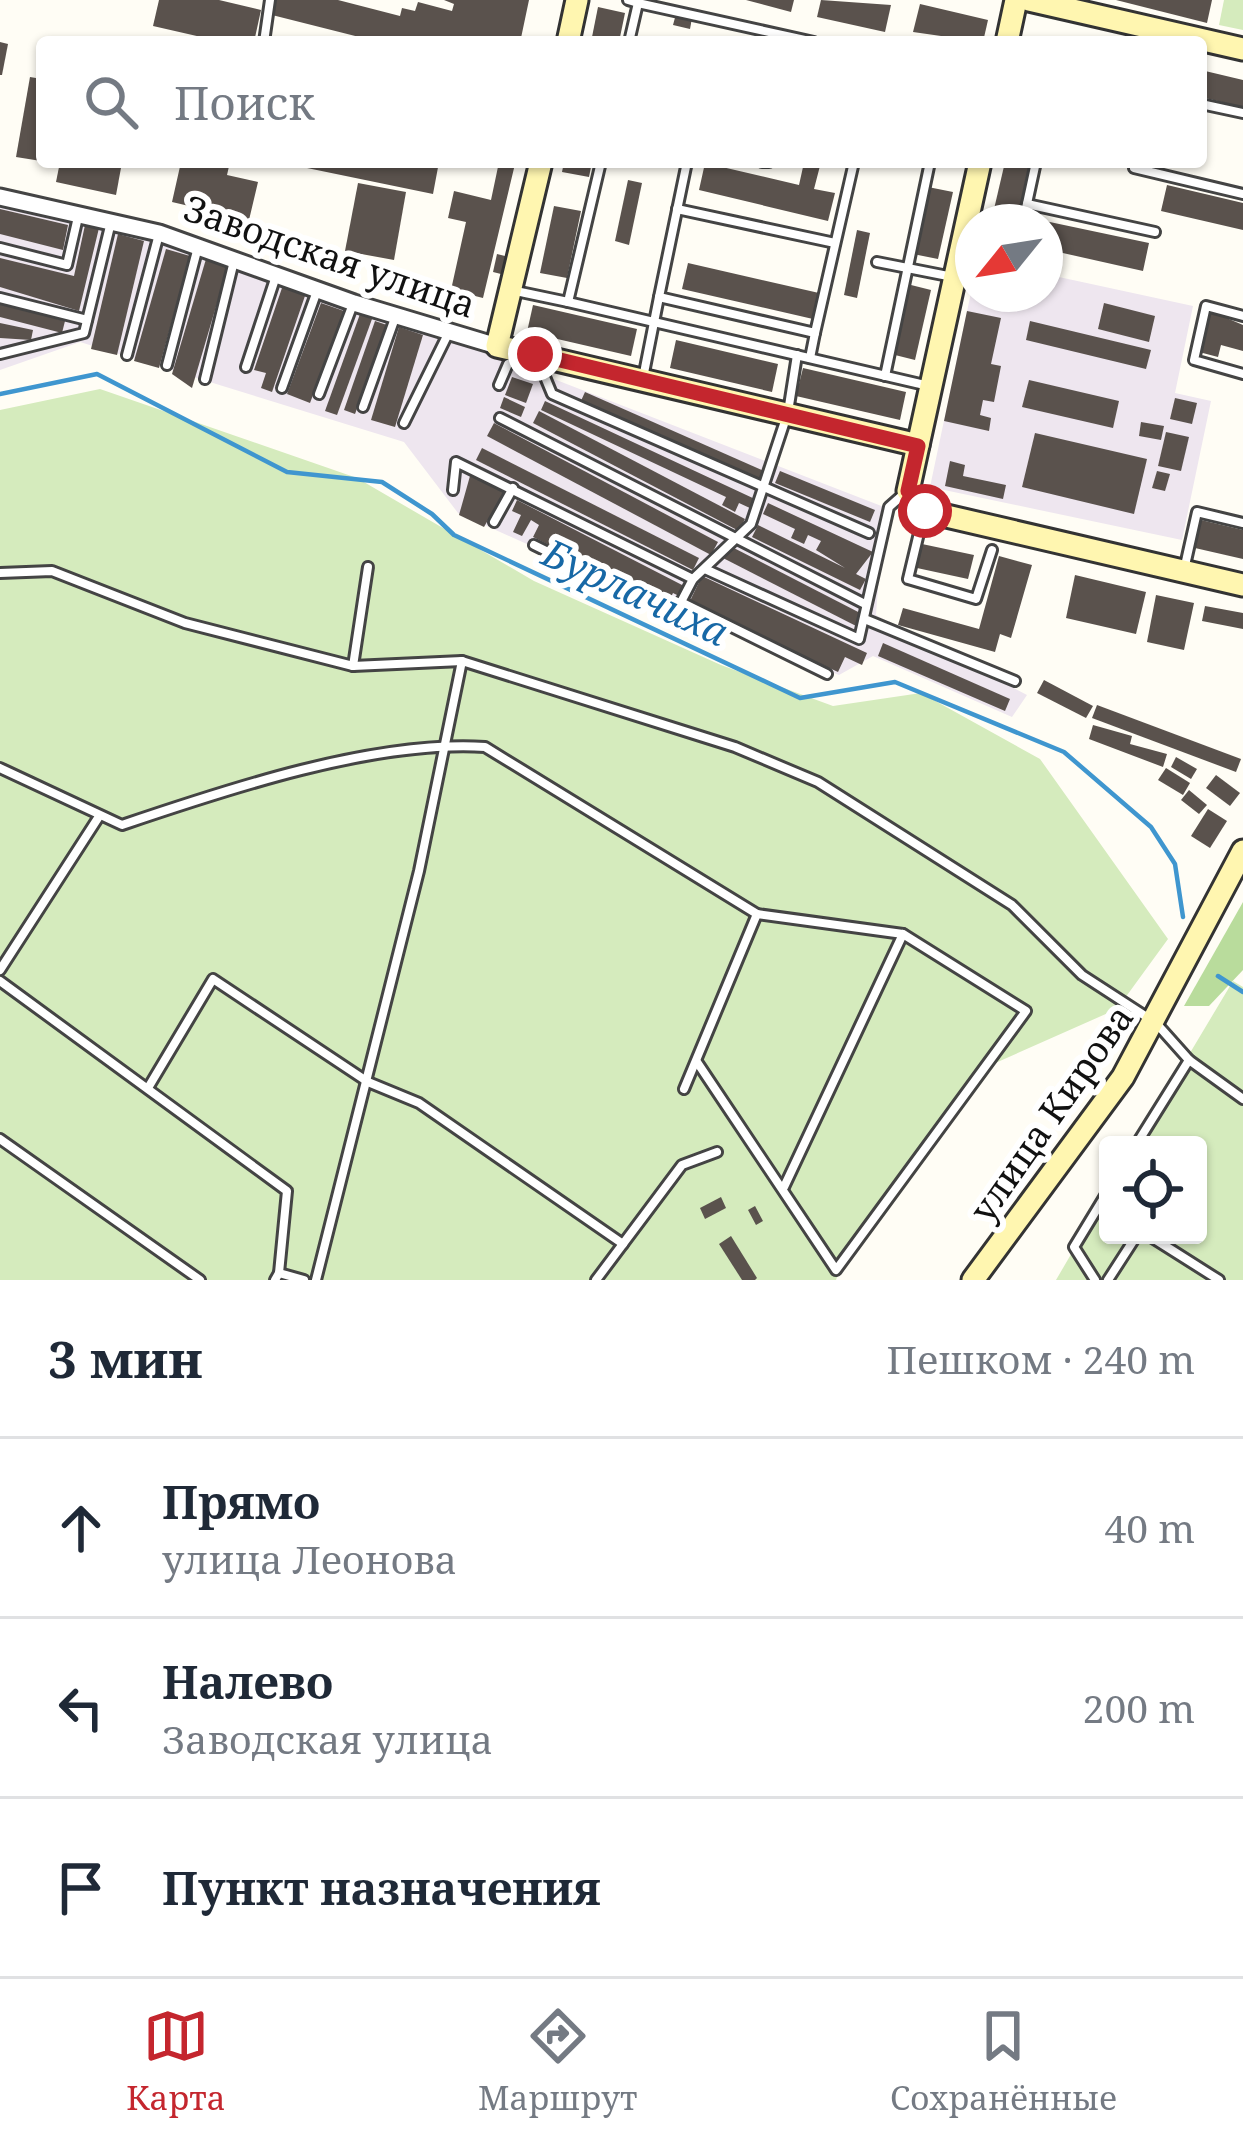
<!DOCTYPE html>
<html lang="ru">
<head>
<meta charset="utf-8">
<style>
  body { margin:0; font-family:"Noto Serif",serif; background:#f6f6f7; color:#1f2937 }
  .controls { position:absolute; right:36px; bottom:36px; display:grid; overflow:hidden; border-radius:12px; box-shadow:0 3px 9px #0004 }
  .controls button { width:108px; height:108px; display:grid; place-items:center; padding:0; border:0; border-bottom:3px solid #e0e1e3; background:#fff; color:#1f2937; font:60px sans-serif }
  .compass { position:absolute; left:955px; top:204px; width:108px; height:108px; border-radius:50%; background:#fff; box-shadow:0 3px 9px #0004; rotate:240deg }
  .stop { position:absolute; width:36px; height:36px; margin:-27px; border:9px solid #c4262e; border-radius:50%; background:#fff }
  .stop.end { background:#c4262e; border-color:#fff; box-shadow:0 3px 12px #0008 }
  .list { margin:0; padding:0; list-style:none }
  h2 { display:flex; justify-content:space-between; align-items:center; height:156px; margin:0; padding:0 48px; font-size:51px }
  h2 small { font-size:39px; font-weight:400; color:#747a83 }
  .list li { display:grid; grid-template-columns:78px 1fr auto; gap:36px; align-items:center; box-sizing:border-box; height:180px; padding:0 48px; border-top:3px solid #e0e1e3 }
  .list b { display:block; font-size:45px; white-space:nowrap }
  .list p { margin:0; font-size:39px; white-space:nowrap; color:#747a83 }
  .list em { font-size:39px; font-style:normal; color:#747a83 }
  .icon { flex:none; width:66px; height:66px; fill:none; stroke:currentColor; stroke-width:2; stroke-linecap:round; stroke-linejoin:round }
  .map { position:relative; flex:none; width:1243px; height:1280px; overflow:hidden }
  .search { position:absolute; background:#fff; box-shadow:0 3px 9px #0004; left:36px; right:36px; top:36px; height:132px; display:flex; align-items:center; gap:30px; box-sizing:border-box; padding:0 42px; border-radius:12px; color:#747a83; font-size:45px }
  .sheet { height:696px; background:#fff }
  nav { display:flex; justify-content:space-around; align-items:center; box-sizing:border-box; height:168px; border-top:3px solid #e0e1e3; background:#fff; font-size:33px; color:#747a83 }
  nav a { display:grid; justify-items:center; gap:6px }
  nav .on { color:#c4262e }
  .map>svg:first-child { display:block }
  .industrial { fill:#eee6ef }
  .green { fill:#d5ebbd }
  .forest { fill:#b9dc9c }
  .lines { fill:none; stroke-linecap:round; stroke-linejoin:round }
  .stream { stroke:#3f96cf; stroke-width:4.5 }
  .building { fill:#5a524d }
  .lane-casing { stroke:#444; stroke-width:14 }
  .street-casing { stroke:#444; stroke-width:21 }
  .secondary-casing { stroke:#333; stroke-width:27 }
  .lane { stroke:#fff; stroke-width:8 }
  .street { stroke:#fff; stroke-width:15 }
  .secondary { stroke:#fff6b0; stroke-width:21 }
  .route { stroke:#c4262e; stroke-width:15 }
  .labels { text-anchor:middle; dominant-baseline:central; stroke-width:12; stroke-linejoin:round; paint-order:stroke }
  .street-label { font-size:36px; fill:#111; stroke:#fff }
  .water-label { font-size:39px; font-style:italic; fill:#1768a6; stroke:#fff }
</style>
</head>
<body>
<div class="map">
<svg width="1243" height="1280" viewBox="0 0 1243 1280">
  <rect width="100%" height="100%" fill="#fffdf5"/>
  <!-- industrial -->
  <g class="industrial">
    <path d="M0 202 151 239 438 334 884 507 876 615 1027 695 1012 717 873 656 839 675 655 602 458 513 404 442 80 342 0 370Z"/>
    <path d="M1045 274 1193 306 1175 393 1211 401 1182 540 930 487 973 283V294H1045Z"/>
  </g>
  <!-- green -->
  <g class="green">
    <path d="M1224 0H1243V30L1219 25Z"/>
    <path d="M100 389 357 478 534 581 721 665 833 706 921 693 1040 759 1168 939 1117 1009 984 1068 845 1255 836 1280H0V410Z"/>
    <path d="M1233 981 1243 987V1280H1056L1108 1191V1235H1198V1145H1135Z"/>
  </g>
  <!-- forest -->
  <path class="forest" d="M1243 902V970L1209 1006H1184Z"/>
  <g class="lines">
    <!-- stream -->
    <g class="stream">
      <path d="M0 394 97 374 287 472 382 482 432 514 454 535 800 698 895 682 1064 752 1151 827 1175 864 1183 917"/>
      <path d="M1218 976 1243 992"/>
    </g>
  </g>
  <!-- building -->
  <g class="building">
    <path d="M159 0H219L261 10 254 42H223L153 26Z"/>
    <path d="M276 0H338L400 16 402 8 415 11 418 2 452 11 454 4 444 0H529L521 38 531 42H379L272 15Z"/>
    <path d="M746 0H794L791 12Z"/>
    <path d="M821 0 891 5 885 32 817 17Z"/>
    <path d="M1116 0H1212L1207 23Z"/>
    <path d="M920 4 988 20 983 42 913 32Z"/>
    <path d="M598 7 625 13 619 42H591Z"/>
    <path d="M676 14 692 18 690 29 673 25Z"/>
    <path d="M0 42 8 44 2 75H0Z"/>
    <path d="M1201 70 1243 80V107L1201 97Z"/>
    <path d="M30 77 42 79 41 161 16 157Z"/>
    <path d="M60 162 121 168 116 195 56 182Z"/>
    <path d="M181 162H230L227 175 258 182 249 220 172 202Z"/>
    <path d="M278 162H439L433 194Z"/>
    <path d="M499 162 515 164 483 298 451 290 466 222 448 218 454 191 491 200Z"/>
    <path d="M564 162H592L589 177 562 172Z"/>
    <path d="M789 162H821L814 189 835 193 828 221 699 190 705 163 799 185 803 167Z"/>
    <path d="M1005 162H1032L1018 222H991Z"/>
    <path d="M628 180 642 183 629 245 615 241Z"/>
    <path d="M358 183 406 192 394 260 345 251Z"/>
    <path d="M1167 185 1243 203V230L1161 211Z"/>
    <path d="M928 187 953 192 938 259 913 254Z"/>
    <path d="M554 206 581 211 567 278 540 273Z"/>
    <path d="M0 209 68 225 63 250 0 234Z"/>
    <path d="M1045 221 1149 243 1143 271 1045 249Z"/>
    <path d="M85 225 99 228 79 311 0 287V258L74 276Z"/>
    <path d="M857 230 870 233 857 298 844 295Z"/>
    <path d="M118 234 144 241 117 355 91 349Z"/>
    <path d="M166 249 190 256 159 368 134 361Z"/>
    <path d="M497 254 509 257 505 275 493 272Z"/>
    <path d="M206 259 228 266 192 388 172 374Z"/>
    <path d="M688 263 819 293 813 319 682 289Z"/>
    <path d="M907 284 931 290 915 360 891 354Z"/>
    <path d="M283 285 306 293 272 392 261 388 266 373 254 370Z"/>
    <path d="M321 303 344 311 310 403 287 394Z"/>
    <path d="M1104 303 1155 316 1149 342 1098 329Z"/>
    <path d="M0 304 65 321 62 333 0 317Z"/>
    <path d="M533 305 637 329 631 356 527 332Z"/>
    <path d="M967 311 1001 318 991 364 1001 366 994 402 983 400 980 415 991 418 989 431 944 421Z"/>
    <path d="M1210 311 1243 325V351L1221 345 1218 357 1199 352Z"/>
    <path d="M360 314 372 319 337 415 325 411Z"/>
    <path d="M375 321 387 325 355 414 344 410Z"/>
    <path d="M1030 321 1151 350 1146 369 1026 340Z"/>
    <path d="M0 323 33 330 31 340 0 338Z"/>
    <path d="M399 327 423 335 395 427 371 420Z"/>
    <path d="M676 340 778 364 772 392 670 368Z"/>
    <path d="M803 368 906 392 900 420 796 396Z"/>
    <path d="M512 377 533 384 526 403 505 395Z"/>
    <path d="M1029 380 1119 401 1113 428 1022 407Z"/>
    <path d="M585 392 764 471 759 482 580 403Z"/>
    <path d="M504 397 525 407 521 417 500 408Z"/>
    <path d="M1175 398 1197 403 1192 424 1170 419Z"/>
    <path d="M545 401 757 500 752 509 739 503 735 512 722 505 726 497 541 410Z"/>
    <path d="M539 411 745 519 739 531 533 423Z"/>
    <path d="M1141 422 1164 426 1161 440 1139 436Z"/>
    <path d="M494 423 718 542 711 555 487 436Z"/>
    <path d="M1166 432 1189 437 1181 471 1158 466Z"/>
    <path d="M1035 433 1147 459 1134 514 1022 487Z"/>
    <path d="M482 448 699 558 693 570 476 460Z"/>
    <path d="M950 461 965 465 963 476 1006 485 1003 499 945 486Z"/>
    <path d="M780 471 875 510 870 522 775 483Z"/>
    <path d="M1157 471 1170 474 1165 491 1152 488Z"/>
    <path d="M470 476 504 492 484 527 459 515Z"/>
    <path d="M517 500 684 586 679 596 673 593 667 605 533 537 539 525 531 520 522 536 513 532 521 515 512 511Z"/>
    <path d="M768 503 873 552 856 574 866 579 860 590 752 537 758 525 845 568 816 550 821 541 808 535 804 544 791 538 795 529 763 514Z"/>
    <path d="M1201 520 1243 530V559L1195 548Z"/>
    <path d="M922 544 974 555 968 579 917 568Z"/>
    <path d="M730 546 866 616 860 628 723 558Z"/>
    <path d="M999 556 1032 565 1011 638 1000 634 995 652 898 625 903 608 979 629Z"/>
    <path d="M1075 575 1146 592 1136 634 1066 618Z"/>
    <path d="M702 576 867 653 862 665 845 657 838 672 689 603Z"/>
    <path d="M1156 595 1194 603 1184 650 1147 642Z"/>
    <path d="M1205 606 1243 613V629L1202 621Z"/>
    <path d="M883 643 1010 699 1005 711 878 656Z"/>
    <path d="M1044 680 1093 706 1086 718 1037 693Z"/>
    <path d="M1097 705 1241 759 1236 772 1092 718Z"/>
    <path d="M1093 725 1132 736 1130 744 1167 754 1163 767 1089 739Z"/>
    <path d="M1176 757 1197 769 1191 779 1171 767Z"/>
    <path d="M1166 768 1190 783 1183 795 1158 780Z"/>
    <path d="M1216 775 1240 793 1230 806 1206 788Z"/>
    <path d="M1189 790 1207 805 1199 814 1181 800Z"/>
    <path d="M1208 809 1227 821 1210 848 1191 836Z"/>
    <path d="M721 1197 726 1208 705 1219 700 1208Z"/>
    <path d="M755 1206 763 1221 756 1225 748 1210Z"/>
    <path d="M731 1236 757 1278 755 1280H742L719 1244Z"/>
  </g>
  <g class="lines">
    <defs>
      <g id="lane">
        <path d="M628 0 638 3 629 42"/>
        <path d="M638 3 814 42"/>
        <path d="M264 42 270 0"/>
        <path d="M1201 104 1243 113"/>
        <path d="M687 162 659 297 815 333 854 162"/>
        <path d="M762 162H769"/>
        <path d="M1135 162 1134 168 1243 194"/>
        <path d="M1027 204 1155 232"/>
        <path d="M677 209 835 243"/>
        <path d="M1023 222 1036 162"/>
        <path d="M0 248 67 265 78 217"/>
        <path d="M877 262 953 277"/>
        <path d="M511 290 568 302 601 162"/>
        <path d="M0 298 87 320"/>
        <path d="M568 302 929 386"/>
        <path d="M1243 316 1206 306 1194 360 1243 374"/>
        <path d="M0 354 84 333 111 222"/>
        <path d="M127 355 159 234"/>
        <path d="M810 358 815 333"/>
        <path d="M538 360 552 394 869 533"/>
        <path d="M167 365 198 247"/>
        <path d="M246 367 276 276"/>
        <path d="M885 376 930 162"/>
        <path d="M643 378 659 297"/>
        <path d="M205 379 234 261"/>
        <path d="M499 385 508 364 522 359"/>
        <path d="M282 388 317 291"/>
        <path d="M319 394 353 304"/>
        <path d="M363 407 395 318"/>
        <path d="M500 418 865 604"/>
        <path d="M404 423 448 334"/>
        <path d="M453 490 456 462 693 579"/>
        <path d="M924 512 908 579 976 599 992 550"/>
        <path d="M494 522 513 488"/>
        <path d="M534 545 664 609 681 602 693 579 751 524 788 412 797 355"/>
        <path d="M705 569 859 639 889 507 906 492"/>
        <path d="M1184 570 1197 512 1243 523"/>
        <path d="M0 573 52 571 185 623 353 666 462 661 735 747 818 782 1012 905 1082 975 1156 1023 1189 1060 1243 1099"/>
        <path d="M681 602 827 674"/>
        <path d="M867 620 1015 681"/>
        <path d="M353 666 368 567"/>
        <path d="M0 768 122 825C228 789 374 740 485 747L757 914 903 934 1026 1011 836 1270 697 1062"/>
        <path d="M0 970 98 818"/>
        <path d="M0 981 287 1191 279 1273"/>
        <path d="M148 1088 213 979 368 1082 419 1103 623 1244"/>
        <path d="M684 1089 757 914"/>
        <path d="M0 1139 200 1280"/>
        <path d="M1136 1145 1189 1060"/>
        <path d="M784 1187 903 934"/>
        <path d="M1148 1235 1219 1280"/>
        <path d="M275 1280 279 1273 304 1280"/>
        <path d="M316 1280 419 871 462 661"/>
        <path d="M596 1280 682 1165 717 1152"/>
        <path d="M1095 1280 1074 1247 1108 1191"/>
        <path d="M1108 1280 1137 1235"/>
      </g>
      <path id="street" d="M0 197 159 233 354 303 497 346"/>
      <g id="secondary">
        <path d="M1029 0 1243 49"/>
        <path d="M568 42 577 0"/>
        <path d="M1007 42 1016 0"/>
        <path d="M541 162 497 346 918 445"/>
        <path d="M980 162 908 491 925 511 1243 585"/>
        <path d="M973 1280 1123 1077 1243 851"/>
      </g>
    </defs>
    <!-- lane casing -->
    <use href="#lane" class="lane-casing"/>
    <!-- street casing -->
    <use href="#street" class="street-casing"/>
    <!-- secondary casing -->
    <use href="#secondary" class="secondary-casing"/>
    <!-- lane -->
    <use href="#lane" class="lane"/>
    <!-- street -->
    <use href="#street" class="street"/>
    <!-- secondary -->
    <use href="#secondary" class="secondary"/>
  </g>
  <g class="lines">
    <!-- route -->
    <path class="route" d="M535 354 918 446 908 491 925 511"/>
  </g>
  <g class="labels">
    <!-- street labels -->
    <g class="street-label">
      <text transform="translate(330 256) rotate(19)">Заводская улица</text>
      <text transform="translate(1051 1113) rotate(-55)">улица Кирова</text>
    </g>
    <!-- water labels -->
    <g class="water-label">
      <text transform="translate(636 591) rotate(25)">Бурлачиха</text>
    </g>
  </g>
</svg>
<div class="controls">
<button><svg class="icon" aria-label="locate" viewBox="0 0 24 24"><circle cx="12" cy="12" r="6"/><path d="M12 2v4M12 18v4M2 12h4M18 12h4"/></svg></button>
</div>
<svg class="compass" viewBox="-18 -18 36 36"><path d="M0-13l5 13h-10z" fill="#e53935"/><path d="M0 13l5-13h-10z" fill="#747a83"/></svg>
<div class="stop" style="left:925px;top:511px"></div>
<div class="stop end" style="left:535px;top:354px"></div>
<div class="search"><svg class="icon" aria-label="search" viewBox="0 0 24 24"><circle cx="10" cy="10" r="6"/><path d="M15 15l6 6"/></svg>Поиск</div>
</div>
<section class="sheet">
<h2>3 мин<small>Пешком · 240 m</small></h2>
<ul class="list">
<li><svg class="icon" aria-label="ahead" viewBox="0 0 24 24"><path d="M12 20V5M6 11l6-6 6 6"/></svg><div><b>Прямо</b><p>улица Леонова</p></div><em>40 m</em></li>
<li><svg class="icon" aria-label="left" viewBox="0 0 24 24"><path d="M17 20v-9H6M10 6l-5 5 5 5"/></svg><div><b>Налево</b><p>Заводская улица</p></div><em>200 m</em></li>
<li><svg class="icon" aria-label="arrive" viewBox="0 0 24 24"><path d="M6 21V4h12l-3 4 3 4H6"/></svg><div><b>Пункт назначения</b></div></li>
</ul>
</section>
<nav>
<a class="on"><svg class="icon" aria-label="map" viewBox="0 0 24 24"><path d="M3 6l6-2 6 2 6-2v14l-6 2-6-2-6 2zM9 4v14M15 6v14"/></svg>Карта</a>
<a><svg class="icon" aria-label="directions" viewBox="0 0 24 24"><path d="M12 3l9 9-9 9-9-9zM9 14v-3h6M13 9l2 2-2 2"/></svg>Маршрут</a>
<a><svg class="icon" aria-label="saved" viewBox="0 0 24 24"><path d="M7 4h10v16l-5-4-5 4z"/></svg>Сохранённые</a>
</nav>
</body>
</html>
